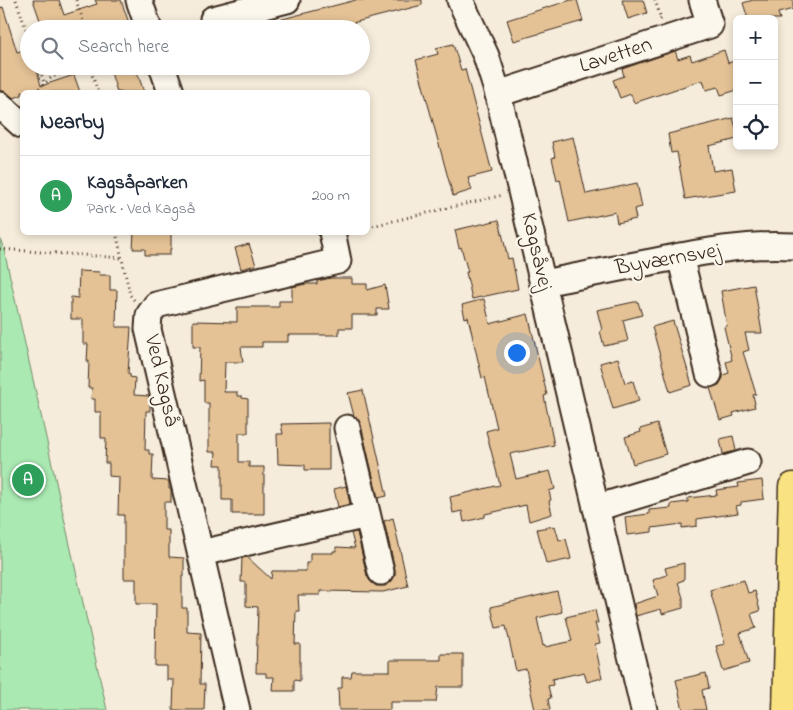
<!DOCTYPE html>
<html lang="en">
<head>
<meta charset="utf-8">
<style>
  body { margin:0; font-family:"Indie Flower",sans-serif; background:#f2f2f3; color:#1f2937 }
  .controls { position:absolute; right:15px; top:15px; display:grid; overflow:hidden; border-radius:8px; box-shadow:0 2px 8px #0003 }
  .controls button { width:45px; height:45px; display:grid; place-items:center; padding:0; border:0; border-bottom:1px solid #e0e1e3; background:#fff; color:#1f2937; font:25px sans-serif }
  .you { position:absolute; left:516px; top:352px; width:18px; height:18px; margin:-12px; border:4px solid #fff; border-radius:50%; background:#1a73e8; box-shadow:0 0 0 8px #1a73e833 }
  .badge { display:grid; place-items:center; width:32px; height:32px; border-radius:50%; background:#2563eb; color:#fff; font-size:16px; font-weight:700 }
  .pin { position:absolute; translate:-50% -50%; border:2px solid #fff; box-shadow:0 1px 5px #0006 }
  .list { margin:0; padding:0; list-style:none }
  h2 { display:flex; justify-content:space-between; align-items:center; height:65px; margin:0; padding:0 20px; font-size:21px }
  h2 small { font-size:16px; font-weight:400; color:#747a83 }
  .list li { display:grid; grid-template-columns:32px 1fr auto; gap:15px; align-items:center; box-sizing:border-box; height:80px; padding:0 20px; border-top:1px solid #e0e1e3 }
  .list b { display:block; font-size:19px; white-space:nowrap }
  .list p { margin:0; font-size:16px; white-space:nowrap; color:#747a83 }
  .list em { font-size:16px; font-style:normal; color:#747a83 }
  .icon { flex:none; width:28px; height:28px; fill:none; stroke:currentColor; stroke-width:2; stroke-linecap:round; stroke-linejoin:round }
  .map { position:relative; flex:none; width:793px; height:710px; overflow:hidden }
  .search { position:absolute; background:#fff; box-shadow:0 2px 8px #0003; left:20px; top:20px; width:350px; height:55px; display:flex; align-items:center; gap:12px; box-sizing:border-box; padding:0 18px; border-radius:28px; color:#747a83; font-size:19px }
  .panel { position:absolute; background:#fff; box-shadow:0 2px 8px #0003; left:20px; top:90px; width:350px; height:145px; border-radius:8px }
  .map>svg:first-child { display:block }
  .green { fill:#aae9b2; stroke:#728a68 }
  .building { fill:#e4c296; stroke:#3b2a1e }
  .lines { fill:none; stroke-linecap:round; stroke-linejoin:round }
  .minor-casing { stroke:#3b2a1e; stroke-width:29 }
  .highway-casing { stroke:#3b2a1e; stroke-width:31 }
  .path { stroke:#3b2a1e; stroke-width:3; stroke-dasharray:1 4; stroke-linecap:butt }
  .minor { stroke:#fbf7ec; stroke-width:25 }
  .highway { stroke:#f8e281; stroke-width:28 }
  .labels { text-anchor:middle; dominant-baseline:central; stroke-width:4.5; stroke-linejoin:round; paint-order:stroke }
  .street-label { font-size:22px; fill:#3b2a1e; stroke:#fbf7ec }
</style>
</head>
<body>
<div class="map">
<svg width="793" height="710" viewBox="0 0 793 710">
  <rect width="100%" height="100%" fill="#f6ecdb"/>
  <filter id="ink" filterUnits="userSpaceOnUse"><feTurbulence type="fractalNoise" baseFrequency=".02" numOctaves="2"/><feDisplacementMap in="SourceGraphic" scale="10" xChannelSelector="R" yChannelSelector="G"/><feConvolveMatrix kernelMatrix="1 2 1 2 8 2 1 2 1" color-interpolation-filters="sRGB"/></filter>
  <g filter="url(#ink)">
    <!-- green -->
    <path class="green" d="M0 238 4 250 107 710H0Z"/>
    <!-- building -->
    <g class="building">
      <path d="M33 0H59L64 15 97 4 95 0H121L131 29H32V26L41 23Z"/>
      <path d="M356 0H422V5L329 29H263V24Z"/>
      <path d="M571 0H577L583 21 514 41 507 20Z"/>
      <path d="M622 0H643L647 13 628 19Z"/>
      <path d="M753 0H793V9L778 13 780 19H748L743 3Z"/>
      <path d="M3 7 17 52 29 48V66H36L41 86 74 75 80 92H22V95L14 98 4 91H0V8Z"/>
      <path d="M453 44 461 70 465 69 492 172 468 178 472 190 453 196 416 60 438 54 436 48Z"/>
      <path d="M724 50 728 63 737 60V90L721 95 718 87 706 90 703 80 634 103 631 94 620 98 613 80 624 76 622 69 675 51 678 59 690 55 692 61Z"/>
      <path d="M109 66H135L144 92H117Z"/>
      <path d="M733 118 737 131V139L709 146 713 171 732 168 736 191 685 199 677 152 671 153 668 134Z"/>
      <path d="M573 137 586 194 637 183 642 207 634 209 636 219 617 223 615 212 569 222 560 179 557 180 552 158 555 157 552 142Z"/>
      <path d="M499 220 508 259 512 258 518 289 472 299 466 272H468L461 247 459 248 455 230Z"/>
      <path d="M134 232H171V249H170V255H145V249H133Z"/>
      <path d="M249 244 256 265 241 269 235 248Z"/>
      <path d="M79 271 100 272 99 275H110V290H117L116 327H131L128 374H130V377L135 378 134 395 149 396 150 402V411H146L145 450H149V454H153L152 480 169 481V489H171V502H164V530H169V557L184 558V576H182V608H187V632L201 633 200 684H205L204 710H173L174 680H167V666H155L156 604H136V579H124V515H118L119 477 109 476V463H105L106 438H101V412H95V399H91L92 388H88L89 361H87L88 344H83V319H71V297L78 298Z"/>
      <path d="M331 278H352V284H367V290L385 285 389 309H377V315H352V328H339V335H288V342H262V347H241L243 362H225L224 392H237V396H242V398L248 399V433H239V462H249V467H264V514H232V500H222V465H215L216 452H209V403H204V380L199 381 200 347H193V321L237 322V307H279V301H292V287L306 284H317V281Z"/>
      <path d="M754 285 762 333H745L749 350 743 352 756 394 753 395 755 404H754L755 407 733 413 734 416 720 420 710 388 719 385 723 378V375L729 373 726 362 732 360 724 327 727 326 721 291Z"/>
      <path d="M484 299 490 324 528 314 547 395 544 396 554 445 510 454 516 479 550 471 555 489 549 491 551 500 549 501 552 514 529 521 526 505 485 514V517L464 522 462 511 453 513 450 497 500 485 486 431 497 428 485 377 482 378 468 317 465 318 462 305Z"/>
      <path d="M634 302H638L642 315 623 320 628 341 604 346 600 331 602 330 597 310Z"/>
      <path d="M673 321 692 385 670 392 652 327Z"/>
      <path d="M618 358 625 383 633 381 639 401 613 409 600 363Z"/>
      <path d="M363 390 387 496 378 498 361 425 358 419 354 416 348 393Z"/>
      <path d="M329 423V470H305V465L278 464 277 434H283L281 424Z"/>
      <path d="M657 424 666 454 633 464 625 437 641 432 640 429Z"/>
      <path d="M733 436 736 451 723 454 720 439Z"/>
      <path d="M762 480 764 499 741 502V505L736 506 738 513 697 519V526L682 528V524L652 528V532L627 535 625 517 649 514V510L671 508V504L688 502V498L717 495 716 490 739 487 738 483Z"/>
      <path d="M346 486 350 504 338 507 334 489Z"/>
      <path d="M393 518 408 586 383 592 320 591V595H298L299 611H296L295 644H300V681L294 680V691H273L274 677H266V673H256L258 607 246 606V582H241L242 558 247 557 271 579 272 571H306V563H310V553H333V551H336V547L355 548 351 533 357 532 367 576 370 581 376 586H385L391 582 395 576V569L384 521Z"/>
      <path d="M555 526 559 540 566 539 571 559 547 564 546 563 537 529Z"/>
      <path d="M684 563V580L678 582 683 598V608L662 614 661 609 636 616 634 604 658 596 653 580 667 575 665 568Z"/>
      <path d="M744 580 748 593 755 591 760 611 751 614 756 628 740 633 749 663 723 671 716 646 725 644 710 590Z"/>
      <path d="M557 591 562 612 537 618 543 646 544 645 545 647 572 641 566 617 595 610 598 623H595L600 643 595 644 602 678 587 682 584 672 552 679 553 685 548 686 551 698 548 699 550 710H535L526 669 516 671 506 626 496 628 491 607Z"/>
      <path d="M441 654H463V687H438L436 702H390V710H339L338 688H342V677H351L352 671H390V660H441Z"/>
      <path d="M706 673 709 688 702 690 706 710H683L676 680Z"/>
    </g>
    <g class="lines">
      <defs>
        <g id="minor">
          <path d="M139 0 149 29"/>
          <path d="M460 0 486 56 498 94 644 710"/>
          <path d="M213 19 287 0"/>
          <path d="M162 66 171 92"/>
          <path d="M498 94 710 25 702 0"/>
          <path d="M0 105 22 125"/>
          <path d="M680 256 709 374"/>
          <path d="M543 283C581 276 618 268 656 261 701 252 747 243 793 246"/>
          <path d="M347 428 381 572"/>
          <path d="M596 508 748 462"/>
          <path d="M201 553 367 515"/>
          <path d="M237 710 148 329 149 315 156 305 338 261 332 232"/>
        </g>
        <path id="highway" d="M787 710 793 487"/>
      </defs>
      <!-- minor casing -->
      <use href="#minor" class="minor-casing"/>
      <!-- highway casing -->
      <use href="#highway" class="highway-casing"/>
      <!-- path -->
      <g class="path">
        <path d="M16 0 29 38"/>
        <path d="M76 0 86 29"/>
        <path d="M655 0 661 19 660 20"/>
        <path d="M38 66 45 85"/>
        <path d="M89 66 98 92"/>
        <path d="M35 92 52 77 85 66"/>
        <path d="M368 227 503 195"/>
        <path d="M116 232 130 295 134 300"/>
        <path d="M0 249 122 258"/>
      </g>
      <!-- minor -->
      <use href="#minor" class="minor"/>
      <!-- highway -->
      <use href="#highway" class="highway"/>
    </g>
  </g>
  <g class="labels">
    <!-- street labels -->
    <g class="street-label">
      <text transform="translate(616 56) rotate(-18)">Lavetten</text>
      <text transform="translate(536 252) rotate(77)">Kagsåvej</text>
      <text transform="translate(668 260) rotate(-10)">Byværnsvej</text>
      <text transform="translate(161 381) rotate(77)">Ved Kagså</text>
    </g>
  </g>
</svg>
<div class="controls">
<button>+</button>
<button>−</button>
<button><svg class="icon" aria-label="locate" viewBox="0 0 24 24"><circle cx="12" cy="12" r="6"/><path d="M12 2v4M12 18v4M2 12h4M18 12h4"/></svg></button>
</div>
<div class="you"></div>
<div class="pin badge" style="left:28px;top:480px;background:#2e9e5b">A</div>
<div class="search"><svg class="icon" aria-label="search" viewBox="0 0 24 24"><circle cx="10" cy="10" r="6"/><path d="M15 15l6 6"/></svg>Search here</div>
<section class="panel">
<h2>Nearby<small></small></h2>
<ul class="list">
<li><span class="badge" style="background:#2e9e5b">A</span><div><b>Kagsåparken</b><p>Park · Ved Kagså</p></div><em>200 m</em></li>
</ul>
</section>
</div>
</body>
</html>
